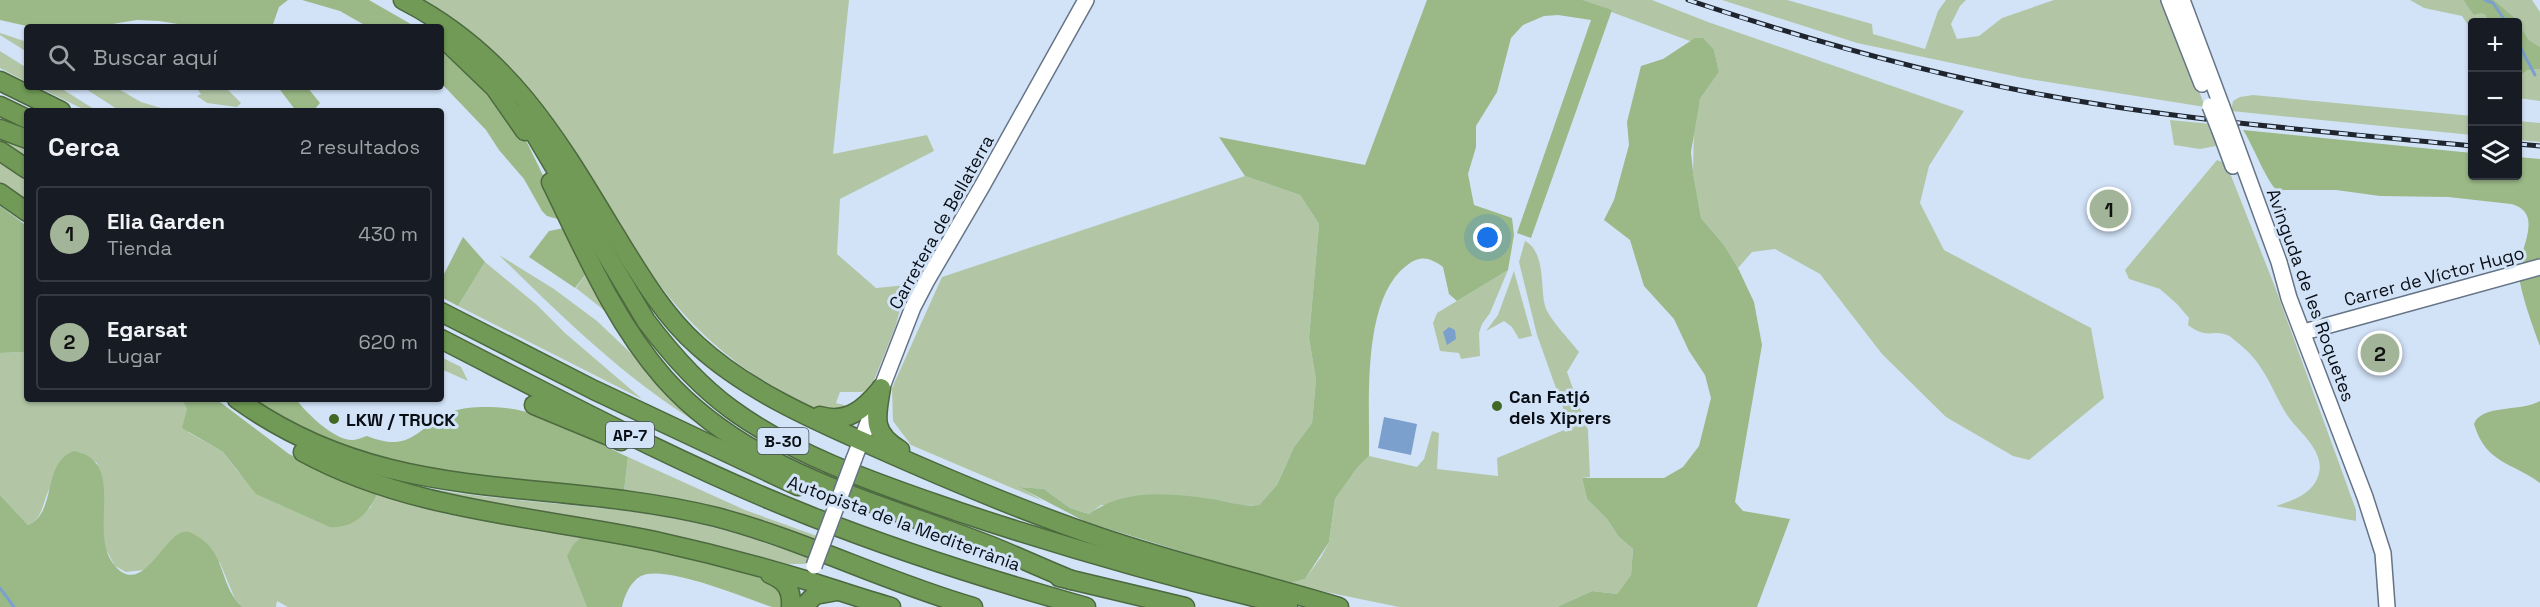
<!DOCTYPE html>
<html lang="es">
<head>
<meta charset="utf-8">
<style>
  body { margin:0; font-family:"Space Grotesk",sans-serif; background:#20242c; color:#f1f3f6 }
  .controls { position:absolute; right:18px; top:18px; display:grid; overflow:hidden; border-radius:6px; box-shadow:0 2px 4px #0004 }
  .controls button { width:54px; height:54px; display:grid; place-items:center; padding:0; border:0; border-bottom:2px solid #363941; background:#171b24; color:#f1f3f6; font:30px sans-serif }
  .you { position:absolute; left:1488px; top:238px; width:21px; height:21px; margin:-15px; border:4px solid #fff; border-radius:50%; background:#1a73e8; box-shadow:0 0 0 9px #1a73e833 }
  .badge { display:grid; place-items:center; width:39px; height:39px; border-radius:50%; background:#a2b598; color:#111; font-size:20px; font-weight:700 }
  .pin { position:absolute; translate:-50% -50%; border:3px solid #fff; box-shadow:0 2px 6px #0006 }
  .list { margin:0; padding:0; list-style:none }
  h2 { display:flex; justify-content:space-between; align-items:center; height:78px; margin:0; padding:0 24px; font-size:26px }
  h2 small { font-size:20px; font-weight:400; color:#9ea1a6 }
  .list li { display:grid; grid-template-columns:39px 1fr auto; gap:18px; align-items:center; box-sizing:border-box; height:96px; margin:0 12px 12px; padding:0 12px; border:2px solid #363941; border-radius:6px }
  .list b { display:block; font-size:22px; white-space:nowrap }
  .list p { margin:0; font-size:20px; white-space:nowrap; color:#9ea1a6 }
  .list em { font-size:20px; font-style:normal; color:#9ea1a6 }
  .icon { flex:none; width:33px; height:33px; fill:none; stroke:currentColor; stroke-width:2; stroke-linecap:round; stroke-linejoin:round }
  .map { position:relative; flex:none; width:2540px; height:607px; overflow:hidden }
  .search { position:absolute; background:#171b24; box-shadow:0 2px 4px #0004; left:24px; top:24px; width:420px; height:66px; display:flex; align-items:center; gap:15px; box-sizing:border-box; padding:0 21px; border-radius:6px; color:#9ea1a6; font-size:22px }
  .panel { position:absolute; background:#171b24; box-shadow:0 2px 4px #0004; left:24px; top:108px; width:420px; height:294px; border-radius:6px }
  .map>svg:first-child { display:block }
  .green { fill:#b2c6a6 }
  .forest { fill:#9ab987 }
  .water { fill:#7ca0cd }
  .lines { fill:none; stroke-linecap:round; stroke-linejoin:round }
  .stream { stroke:#7ca0cd; stroke-width:3 }
  .secondary-casing { stroke:#657487; stroke-width:18 }
  .highway-casing { stroke:#4c693f; stroke-width:21 }
  .secondary { stroke:#fff; stroke-width:15 }
  .highway { stroke:#709a55; stroke-width:18 }
  .rail-casing { stroke:#1f252e; stroke-width:5 }
  .rail { stroke:#d2e3f8; stroke-width:3; stroke-dasharray:9; stroke-linecap:butt }
  .secondary-bridge-casing { stroke:#657487; stroke-width:18; stroke-linecap:butt }
  .secondary-bridge { stroke:#fff; stroke-width:15 }
  .poi-dot { fill:#426924; stroke:#d2e3f8; stroke-width:2 }
  .labels { text-anchor:middle; dominant-baseline:central; stroke-width:6; stroke-linejoin:round; paint-order:stroke }
  .shield { fill:#d2e3f8; stroke:#454e59; stroke-width:1.5 }
  .shield-label { font-size:16px; font-weight:bold; fill:#090e15 }
  .street-label { font-size:18px; fill:#090e15; stroke:#d2e3f8 }
  .poi-label { font-size:18px; font-weight:bold; fill:#090e15; stroke:#d2e3f8; text-anchor:start }
</style>
</head>
<body>
<div class="map">
<svg width="2540" height="607" viewBox="0 0 2540 607">
  <rect width="100%" height="100%" fill="#d2e3f8"/>
  <!-- green -->
  <g class="green">
    <path d="M425 0H849L833 154 927 135 934 151 840 199 837 254 876 288 906 285 896 325 871 388 862 392H840L836 403 852 407C819 416 804 404 776 388 707 349 663 296 622 230 600 194 580 155 554 122 518 74 475 32 425 0Z"/>
    <path d="M1579 0H1652L1708 22 1964 111 1929 166 1920 203 1944 250 2091 328 2104 398 2029 460 2013 456 1946 417 1882 354 1820 274 1775 249 1752 252 1738 268 1724 245 1701 218 1693 172 1694 123 1700 99 1719 72 1714 50Z"/>
    <path d="M1722 0H1787L1872 24 1873 34 1925 49 1938 11 1946 0H1966L1960 6 1951 24 1957 39 1979 36 2002 18 2054 0H2165L2205 107 2023 78 1857 43Z"/>
    <path d="M2410 0H2463L2465 3 2485 15 2490 22H2472V31L2462 16 2424 8Z"/>
    <path d="M2494 0H2532L2540 12V47L2529 40 2515 18Z"/>
    <path d="M0 33 27 42V52L0 35Z"/>
    <path d="M0 51 27 68V82L0 68Z"/>
    <path d="M2540 69V101L2518 98V72L2521 75 2528 70Z"/>
    <path d="M38 87H59L97 111H87Z"/>
    <path d="M83 87H115L141 102 171 111H120Z"/>
    <path d="M196 87H225L241 103 237 107 207 103 197 96 201 94Z"/>
    <path d="M2253 95 2472 116V135L2231 111 2233 101 2240 97Z"/>
    <path d="M2170 120 2211 124 2216 146 2200 149 2174 145Z"/>
    <path d="M2518 121 2540 123V142L2518 140Z"/>
    <path d="M0 138 27 148V164L0 146Z"/>
    <path d="M0 160 27 177V205L0 185Z"/>
    <path d="M2217 160 2222 162 2228 168 2275 287 2356 510V521L2276 506C2291 501 2310 495 2317 479 2329 453 2299 433 2287 415 2270 387 2265 364 2238 343 2235 341 2231 336 2227 335 2210 329 2208 340 2188 325L2189 318 2177 304 2160 289 2129 279 2125 270Z"/>
    <path d="M1245 176 1300 195 1319 224 1309 338 1316 380 1312 423 1294 447 1277 485 1259 505H1101L1089 514 1070 508 1044 489 1020 487 1043 501 911 445 893 421 892 388 942 277Z"/>
    <path d="M1525 241C1546 252 1540 287 1545 306 1549 319 1570 340 1579 352L1567 372 1588 430 1590 477 1582 478 1587 499 1607 519 1618 536 1633 549 1631 575 1617 594 1592 591 1557 607H1399L1287 584 1305 579 1321 557 1329 542 1335 499 1357 468 1369 456 1417 467 1424 459 1432 431 1439 433 1437 469 1498 476 1497 458 1564 430 1565 432 1571 430 1537 335 1519 262Z"/>
    <path d="M499 255 554 289 597 321 716 434C633 387 566 321 499 255Z"/>
    <path d="M485 262 537 305 565 333 642 399 458 306Z"/>
    <path d="M589 270 609 309 605 311 576 288Z"/>
    <path d="M1508 270 1490 313 1482 324 1479 333 1480 356 1461 359 1459 353 1440 351 1433 323 1437 313Z"/>
    <path d="M1514 271 1532 336 1519 339 1512 327 1504 321 1486 331 1498 315Z"/>
    <path d="M27 352V399H181L187 409 188 432 223 452 239 473 268 499 329 527 370 508 377 495 446 514 582 536 587 607H288L277 601 276 607H243L235 599 220 563 174 537 154 562 144 570 126 572 115 566 103 544V507L97 463 80 452C71 463 60 473 52 485 42 498 45 518 28 525L0 495V353Z"/>
    <path d="M441 357 461 367 468 381 441 369Z"/>
    <path d="M628 457 745 510 817 536 814 542 668 499 624 491Z"/>
    <path d="M408 485C489 501 573 502 654 515 708 523 758 540 809 558L805 564H789L705 543 513 510Z"/>
  </g>
  <!-- forest -->
  <g class="forest">
    <path d="M0 0H288L279 7 272 27H184V25L159 21 137 20 94 27H31L0 20Z"/>
    <path d="M302 0H369L416 27H368L340 11Z"/>
    <path d="M1427 0H1582L1612 10 1531 238 1517 233 1591 20 1558 15 1544 16 1523 25 1511 38 1497 92 1476 126V147L1468 174 1474 205 1512 218 1514 235 1508 270 1457 301 1449 294 1443 267C1429 257 1420 255 1406 266 1361 301 1370 404 1369 456L1357 468 1335 499 1329 542 1305 579 1287 584 1086 522 1019 487 1044 489 1070 508 1089 514C1124 488 1171 493 1212 499 1229 502 1242 507 1259 505L1277 485 1294 447 1312 423 1316 380 1309 338 1319 224 1300 195 1245 176 1219 137 1365 165Z"/>
    <path d="M2463 0H2494L2515 18 2529 40 2540 47V69L2528 70 2521 75 2518 72V22H2490L2485 15 2481 13 2474 15Z"/>
    <path d="M1695 38H1703L1714 50 1719 72 1700 99 1691 152 1693 172 1701 218 1724 245 1738 268 1754 302 1762 345 1735 502 1743 511 1790 519 1757 607H1557L1592 591 1617 594 1631 575 1633 549 1618 536 1607 519 1587 499 1582 478H1664L1683 467 1699 446 1711 398 1705 375 1689 351 1674 319 1644 286 1630 240 1604 220 1614 200 1629 145 1627 122 1641 66 1663 59Z"/>
    <path d="M441 43 520 128 589 270 575 288 529 257 549 231 564 228 561 220 547 216 542 211 524 179 499 150 486 130 441 83Z"/>
    <path d="M278 87H307L320 103 313 111H296Z"/>
    <path d="M2243 130 2472 153V176H2518V157L2540 159V346C2534 330 2517 284 2519 269 2520 253 2531 235 2528 219 2526 210 2519 206 2511 204L2448 197 2380 196 2336 190H2277C2267 183 2252 143 2243 130Z"/>
    <path d="M0 206 27 226V352L0 353Z"/>
    <path d="M463 237 485 262 458 306 441 297V276H443Z"/>
    <path d="M181 399H216L289 454 377 495C367 515 352 529 329 527L256 494 223 452 182 428 187 409Z"/>
    <path d="M245 399H296C306 413 335 441 353 440 357 440 363 437 367 436 415 455 417 424 454 411 465 407 479 407 491 407 539 407 586 437 628 457L624 491 520 483 426 472 321 442Z"/>
    <path d="M2540 401V483C2512 462 2486 464 2474 424 2481 404 2522 412 2540 401Z"/>
    <path d="M74 451C127 461 89 529 112 562 141 603 164 533 184 532 189 531 192 533 197 536 227 553 219 588 243 607H0V495L28 525C58 512 41 463 74 451Z"/>
    <path d="M582 536C627 544 752 564 783 591L785 607H772C745 598 665 564 641 576 631 581 624 596 622 607H587L567 556 573 545Z"/>
  </g>
  <!-- water -->
  <g class="water">
    <path d="M1449 327 1455 330 1456 339 1447 345 1443 332Z"/>
    <path d="M1384 417 1417 424 1411 455 1378 448Z"/>
  </g>
  <g class="lines">
    <!-- stream -->
    <g class="stream">
      <path d="M2485 0 2493 3 2506 22"/>
      <path d="M2518 43 2535 75"/>
      <path d="M0 588 14 607"/>
    </g>
    <defs>
      <g id="secondary">
        <path d="M2169 0 2202 84"/>
        <path d="M2182 0 2222 107"/>
        <path d="M2220 131 2233 166"/>
        <path d="M2231 131 2279 262 2289 298 2365 497 2383 553 2387 607"/>
        <path d="M2304 332 2540 267"/>
        <path d="M854 459 913 307 926 282 981 188 1086 0"/>
      </g>
      <g id="highway">
        <path d="M403 0C505 52 554 133 611 228 636 268 661 313 697 345 746 390 812 419 873 446 947 479 1022 511 1099 537 1178 564 1259 583 1339 607"/>
        <path d="M441 36 495 88 525 131"/>
        <path d="M0 81 61 111"/>
        <path d="M0 106 27 119"/>
        <path d="M523 114 646 321C671 354 698 385 731 409 798 458 882 485 959 512 1067 548 1176 579 1288 605"/>
        <path d="M0 129 27 139"/>
        <path d="M0 151 27 169"/>
        <path d="M551 182C584 249 614 321 664 378 748 473 878 502 991 546 1018 557 1044 569 1071 580"/>
        <path d="M0 193 27 212"/>
        <path d="M441 312 594 390 798 486"/>
        <path d="M441 339C562 401 683 466 810 516 900 552 993 581 1086 607"/>
        <path d="M881 388C876 417 871 433 900 450"/>
        <path d="M237 399C389 509 547 475 716 517 804 540 886 582 973 607"/>
        <path d="M534 405 621 441"/>
        <path d="M820 416C847 424 864 409 880 390"/>
        <path d="M303 452C411 511 537 516 655 541 705 552 755 565 805 580 834 589 862 599 891 607"/>
        <path d="M770 574C786 581 792 589 791 607"/>
        <path d="M1059 577 1185 607"/>
        <path d="M803 607 815 595 837 591"/>
      </g>
    </defs>
    <!-- secondary casing -->
    <use href="#secondary" class="secondary-casing"/>
    <!-- highway casing -->
    <use href="#highway" class="highway-casing"/>
    <!-- secondary -->
    <use href="#secondary" class="secondary"/>
    <!-- highway -->
    <use href="#highway" class="highway"/>
    <defs>
      <g id="rail">
        <path d="M1688 0C1805 39 1923 73 2044 95 2185 121 2330 132 2472 146"/>
        <path d="M2518 144 2540 146"/>
      </g>
    </defs>
    <!-- rail casing -->
    <use href="#rail" class="rail-casing"/>
    <!-- rail -->
    <use href="#rail" class="rail"/>
    <defs>
      <g id="secondary-bridge">
        <path d="M2210 106 2220 131"/>
        <path d="M2222 107 2231 131"/>
        <path d="M814 566 854 459"/>
      </g>
    </defs>
    <!-- secondary-bridge casing -->
    <use href="#secondary-bridge" class="secondary-bridge-casing"/>
    <!-- secondary-bridge -->
    <use href="#secondary-bridge" class="secondary-bridge"/>
  </g>
  <!-- markers -->
  <g class="poi-dot">
    <circle cx="1497" cy="406" r="6"/>
    <circle cx="334" cy="419" r="6"/>
  </g>
  <g class="labels">
    <!-- shield labels -->
    <g class="shield">
      <rect x="606" y="422" width="48" height="26" rx="4.5"/>
      <rect x="757.5" y="428" width="51" height="26" rx="4.5"/>
    </g>
    <g class="shield-label">
      <text x="630" y="435">AP-7</text>
      <text x="783" y="441">B-30</text>
    </g>
    <!-- street labels -->
    <g class="street-label">
      <text transform="translate(941 222) rotate(-61)">Carretera de Bellaterra</text>
      <text transform="translate(2434 276) rotate(-15)">Carrer de Víctor Hugo</text>
      <text transform="translate(2311 295) rotate(70)">Avinguda de les Roquetes</text>
      <text transform="translate(904 523) rotate(20)">Autopista de la Mediterrània</text>
    </g>
    <!-- poi labels -->
    <g class="poi-label">
      <text x="1509" y="396">Can Fatjó<tspan x="1509" dy="21">dels Xiprers</tspan></text>
      <text x="346" y="419">LKW / TRUCK</text>
    </g>
  </g>
</svg>
<div class="controls">
<button>+</button>
<button>−</button>
<button><svg class="icon" aria-label="layers" viewBox="0 0 24 24"><path d="M12 4l9 5-9 5-9-5zM3 14l9 5 9-5"/></svg></button>
</div>
<div class="you"></div>
<div class="pin badge" style="left:2109px;top:209px">1</div>
<div class="pin badge" style="left:2380px;top:353px">2</div>
<div class="search"><svg class="icon" aria-label="search" viewBox="0 0 24 24"><circle cx="10" cy="10" r="6"/><path d="M15 15l6 6"/></svg>Buscar aquí</div>
<section class="panel">
<h2>Cerca<small>2 resultados</small></h2>
<ul class="list">
<li><span class="badge">1</span><div><b>Elia Garden</b><p>Tienda</p></div><em>430 m</em></li>
<li><span class="badge">2</span><div><b>Egarsat</b><p>Lugar</p></div><em>620 m</em></li>
</ul>
</section>
</div>
</body>
</html>
